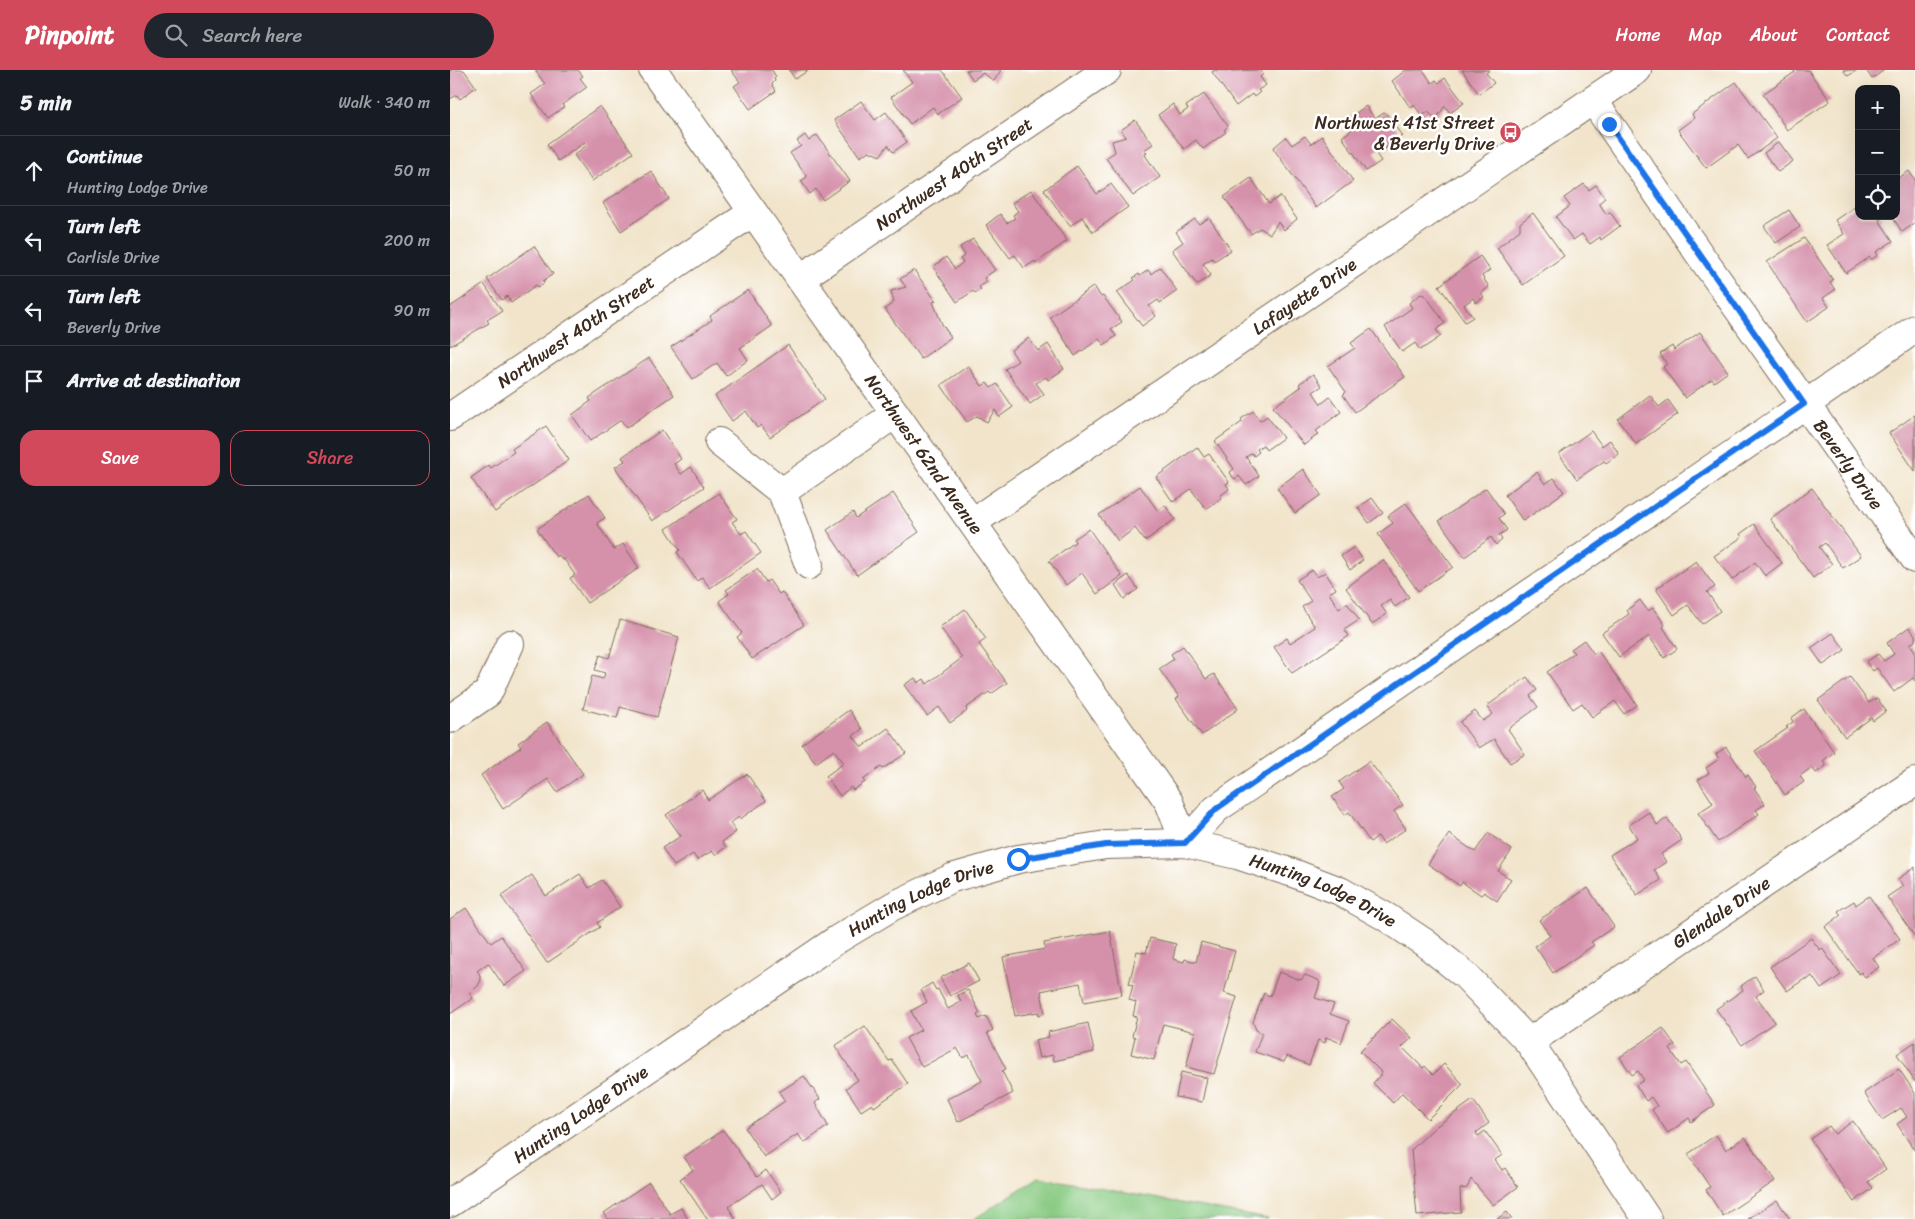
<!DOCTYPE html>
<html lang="en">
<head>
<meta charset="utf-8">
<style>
  body { margin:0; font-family:Sriracha,sans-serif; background:#20242c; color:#f1f3f6 }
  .controls { position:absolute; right:15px; top:15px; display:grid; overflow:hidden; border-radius:10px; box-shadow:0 5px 20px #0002 }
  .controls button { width:45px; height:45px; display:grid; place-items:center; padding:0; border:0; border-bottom:1px solid #363941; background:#171b24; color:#f1f3f6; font:25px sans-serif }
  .stop { position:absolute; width:15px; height:15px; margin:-11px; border:4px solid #1a73e8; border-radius:50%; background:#fff }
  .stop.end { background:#1a73e8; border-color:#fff; box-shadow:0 1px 5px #0008 }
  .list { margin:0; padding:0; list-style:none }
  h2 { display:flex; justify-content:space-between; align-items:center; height:65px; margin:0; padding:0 20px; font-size:21px }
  h2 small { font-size:16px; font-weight:400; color:#9ea1a6 }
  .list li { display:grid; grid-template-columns:32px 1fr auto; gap:15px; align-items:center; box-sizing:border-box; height:70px; padding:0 20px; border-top:1px solid #363941 }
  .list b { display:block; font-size:19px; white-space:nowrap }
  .list p { margin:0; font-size:16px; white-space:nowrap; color:#9ea1a6 }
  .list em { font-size:16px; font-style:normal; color:#9ea1a6 }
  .actions { display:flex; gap:10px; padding:15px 20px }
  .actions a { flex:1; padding:11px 0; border:1px solid #d1495b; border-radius:15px; text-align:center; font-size:18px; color:#d1495b }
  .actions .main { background:#d1495b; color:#fff }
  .icon { flex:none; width:28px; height:28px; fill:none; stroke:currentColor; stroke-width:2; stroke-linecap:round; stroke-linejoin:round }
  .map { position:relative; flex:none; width:1465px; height:1149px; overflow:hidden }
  header { display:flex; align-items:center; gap:30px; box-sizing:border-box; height:70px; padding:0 25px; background:#d1495b; color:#fff }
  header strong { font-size:24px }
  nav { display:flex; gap:28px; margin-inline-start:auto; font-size:18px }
  .search { width:350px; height:45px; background:#20242c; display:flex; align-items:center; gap:12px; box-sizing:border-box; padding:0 18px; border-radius:28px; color:#9ea1a6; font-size:19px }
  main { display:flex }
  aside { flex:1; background:#171b24 }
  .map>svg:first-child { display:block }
  .green { fill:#89cb83; stroke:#627a50 }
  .building { fill:#d590aa }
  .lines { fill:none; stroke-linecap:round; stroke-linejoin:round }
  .minor-casing { stroke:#7b6b5a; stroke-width:30 }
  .minor { stroke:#fff; stroke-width:28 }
  .route { stroke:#1a73e8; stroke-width:6 }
  .labels { text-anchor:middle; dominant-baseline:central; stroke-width:5; stroke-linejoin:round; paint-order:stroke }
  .poi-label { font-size:18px; fill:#3b2a1e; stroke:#fff; text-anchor:end }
  .street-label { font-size:18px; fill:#3b2a1e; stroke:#fff }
</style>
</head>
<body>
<header>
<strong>Pinpoint</strong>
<div class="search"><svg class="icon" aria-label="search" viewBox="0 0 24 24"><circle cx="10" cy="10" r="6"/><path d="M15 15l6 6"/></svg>Search here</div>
<nav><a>Home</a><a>Map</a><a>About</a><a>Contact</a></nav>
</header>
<main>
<aside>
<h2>5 min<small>Walk · 340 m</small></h2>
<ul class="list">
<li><svg class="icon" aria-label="ahead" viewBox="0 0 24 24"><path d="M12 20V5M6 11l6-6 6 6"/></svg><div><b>Continue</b><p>Hunting Lodge Drive</p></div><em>50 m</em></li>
<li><svg class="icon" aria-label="left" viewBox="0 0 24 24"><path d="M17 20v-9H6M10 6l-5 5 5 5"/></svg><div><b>Turn left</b><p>Carlisle Drive</p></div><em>200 m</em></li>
<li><svg class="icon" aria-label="left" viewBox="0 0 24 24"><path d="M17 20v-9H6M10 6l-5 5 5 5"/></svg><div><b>Turn left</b><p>Beverly Drive</p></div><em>90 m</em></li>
<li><svg class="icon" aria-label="arrive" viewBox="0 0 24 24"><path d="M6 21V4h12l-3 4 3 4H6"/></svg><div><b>Arrive at destination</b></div></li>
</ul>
<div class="actions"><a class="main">Save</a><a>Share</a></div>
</aside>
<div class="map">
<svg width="1465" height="1149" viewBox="0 0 1465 1149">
  <rect width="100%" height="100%" fill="#fff"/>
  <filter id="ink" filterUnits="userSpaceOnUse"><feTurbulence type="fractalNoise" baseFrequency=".02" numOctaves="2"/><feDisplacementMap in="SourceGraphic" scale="10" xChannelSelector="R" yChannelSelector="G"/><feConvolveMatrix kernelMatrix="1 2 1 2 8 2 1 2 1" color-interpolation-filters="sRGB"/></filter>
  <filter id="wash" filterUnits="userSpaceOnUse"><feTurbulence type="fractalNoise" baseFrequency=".0096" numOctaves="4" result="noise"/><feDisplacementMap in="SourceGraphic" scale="20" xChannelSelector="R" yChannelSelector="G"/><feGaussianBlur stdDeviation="1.12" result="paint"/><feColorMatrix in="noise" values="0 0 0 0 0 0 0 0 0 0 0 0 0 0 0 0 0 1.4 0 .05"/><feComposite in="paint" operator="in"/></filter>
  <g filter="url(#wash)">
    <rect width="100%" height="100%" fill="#f1e4ca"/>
    <!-- green -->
    <path class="green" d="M589 1107 818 1149H524Z"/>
    <g id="blocks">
      <!-- building -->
      <g class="building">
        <path d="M0 0H14L26 17 10 29 7 25 0 29Z"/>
        <path d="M85 0H128L133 6 130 8 137 17 112 35 114 37 98 48 81 24 95 14Z"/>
        <path d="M281 0H322L326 7 324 8 325 11 322 14 326 21 300 39 284 16 290 12Z"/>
        <path d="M339 0H359L345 9Z"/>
        <path d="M453 0H492L512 27 488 44 483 37 460 54 441 27 462 12Z"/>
        <path d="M516 0H551L544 11 533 3 523 10Z"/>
        <path d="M765 0 784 1 810 0 813 4 810 7 816 15 808 20 810 22 804 27 802 24 786 36 762 2Z"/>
        <path d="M956 0H973L982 13 986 10 989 13 995 8 1014 33 1000 43 995 36 986 49 978 42 972 46 964 35 960 37 942 11Z"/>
        <path d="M1012 0H1040L1036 3 1044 13 1029 24Z"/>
        <path d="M1343 0H1358L1380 31 1337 60 1313 24 1345 2Z"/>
        <path d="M1393 0H1407L1398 6Z"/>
        <path d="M1416 0H1434L1422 9Z"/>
        <path d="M1286 12 1327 68 1298 89 1288 75 1256 98 1228 60 1244 48 1242 44Z"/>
        <path d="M754 24 778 56 774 60 776 62 753 79 746 70 734 79 708 45 723 34 730 45 738 39 736 36Z"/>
        <path d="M411 31 425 50 436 42 457 72 443 82 438 75 430 86 419 81 410 87 384 50Z"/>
        <path d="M150 36 183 83 142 111 124 85 137 75 135 72 108 91 97 74Z"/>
        <path d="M916 36 925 49 935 42 952 66 934 79 932 75 924 81 931 91 916 101 892 67 906 57 899 48Z"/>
        <path d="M685 50 703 74 694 80 697 83 695 85 710 107 683 126 656 88 665 82 662 71 676 67 671 60Z"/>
        <path d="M355 65 359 71 367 65 400 111 373 130 366 119 360 124 351 111 357 107 340 83 351 76 347 71Z"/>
        <path d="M855 66 861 74 872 66 903 111 866 138 823 78 836 67 842 75Z"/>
        <path d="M1329 72 1343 91 1328 102 1314 83Z"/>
        <path d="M627 96 647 124 661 114 678 137 643 162 632 147 620 156 594 120Z"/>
        <path d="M201 101 219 129 171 161 153 133Z"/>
        <path d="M1459 101 1465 110V153L1452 162 1442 146H1446V110Z"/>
        <path d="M801 108 819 134 830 126 847 149 834 160 828 152 820 164 810 158 801 164 774 127Z"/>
        <path d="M1134 114 1139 120 1146 115 1155 128 1149 133 1156 144 1160 142 1170 156 1151 170 1150 167 1140 174 1132 164 1123 170 1106 147 1120 136 1114 128Z"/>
        <path d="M581 120 617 171 586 193 585 191 574 198 565 185 560 188 536 155 550 144 557 153 565 148 563 145 568 141 562 133Z"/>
        <path d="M1406 136 1409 137V146H1431L1432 148 1429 150 1443 171 1426 182 1428 185 1421 190 1420 187 1396 203 1377 175 1394 164 1385 150Z"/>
        <path d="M1339 140 1350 157 1326 173 1314 156Z"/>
        <path d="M1083 143 1114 186 1073 215 1047 178 1070 160V153Z"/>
        <path d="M759 148 781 180 764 191 762 188 753 194 761 205 747 215 722 180 733 172 726 162 745 149 749 154Z"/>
        <path d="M1354 168 1383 210 1380 212 1385 220 1373 228 1379 237 1357 252 1317 192Z"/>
        <path d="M523 169 545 200 534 208 537 212 529 217 531 219 525 223 523 221 507 232 483 197 496 187 505 199 513 192 510 189 515 185 510 177Z"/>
        <path d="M84 176 103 204 93 211 94 213 88 217 86 215 61 233 57 226 52 230 37 209Z"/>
        <path d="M1030 186 1040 200 1032 206 1039 217 1031 223 1034 227 1026 233 1023 228 1014 235 1023 247 1015 252 989 216Z"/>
        <path d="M710 197 727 221 710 233 708 230 699 236 706 246 692 256 667 222 685 210 683 208 689 204 690 206 698 200 701 204Z"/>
        <path d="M464 200 486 231 483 232 492 254 501 267 471 289 435 239 444 232 441 221 456 217 450 209Z"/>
        <path d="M34 214 52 241 37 250 39 253 0 276V237Z"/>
        <path d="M644 216 651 227 653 226 672 252 661 259 666 266 654 275 649 269 625 286 600 247Z"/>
        <path d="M298 220 322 256 290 278 298 290 276 306 267 293 243 309 221 277 262 250 260 246Z"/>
        <path d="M971 224 976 226 995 253 986 260 991 266 981 273 970 280 965 273 952 282 935 257 962 238 959 233Z"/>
        <path d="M921 259 955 307 905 342 893 325 896 322 878 296 905 278 901 273Z"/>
        <path d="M1250 262 1278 302 1264 312 1262 309 1235 328 1213 297 1217 294 1210 284 1222 276 1224 280Z"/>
        <path d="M579 268 588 281 598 274 614 299 598 310 596 307 586 313 594 324 580 334 555 299 568 291 561 280Z"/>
        <path d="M338 275 375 329 320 367 311 355 307 358 296 341 282 351 265 326Z"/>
        <path d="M199 288 224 325 176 358 171 350 140 371 122 345 141 331 139 328Z"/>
        <path d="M518 296 532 316 537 313 541 318 547 314 563 337 549 347 545 340 537 352 527 346 517 352 491 315Z"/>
        <path d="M863 304 872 316 863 322 871 334 880 327 891 342 866 361 869 364 854 375 823 337 851 317 849 314Z"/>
        <path d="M1200 325 1209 337 1218 330 1228 344 1186 374 1168 349Z"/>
        <path d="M803 341 810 351 817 346 833 368 816 380 813 375 807 379 809 382 804 386 802 383 796 387 809 406 796 415 789 406 785 409 782 406 780 402 784 399 765 371 792 352 791 349Z"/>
        <path d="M1465 345V401L1439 363Z"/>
        <path d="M96 356 119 390 45 442 21 408 39 395 41 398 64 382 62 379Z"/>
        <path d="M212 360 231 389 224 394 231 404 241 397 254 417 202 451 165 397 175 391 172 387Z"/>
        <path d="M1141 361 1152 376 1160 370 1169 384 1156 393 1154 391 1127 409 1109 384Z"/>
        <path d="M747 377 754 387 759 384 779 412 776 414 779 419 770 426 771 428 756 439 741 419 723 432 706 407Z"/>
        <path d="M853 399 871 425 845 443 827 418Z"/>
        <path d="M1087 402 1095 414 1104 408 1114 422 1073 451 1055 425Z"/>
        <path d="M690 416 708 441 715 435 725 449 695 471 685 458 668 471 649 445Z"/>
        <path d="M1036 418 1054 444 1049 448 1057 460 1049 465 1052 470 1046 475 1041 467 1015 487 989 451Z"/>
        <path d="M1362 418 1411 486 1393 498 1375 473 1369 477 1382 494 1363 508 1320 449Z"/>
        <path d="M269 423 287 449 282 452 291 464 296 461 311 483 260 518 252 507 247 511 227 482 230 480 216 459Z"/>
        <path d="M443 423 469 462 407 505 377 460 403 442 406 448Z"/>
        <path d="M139 424 155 448 147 453 164 480 173 474 189 498 137 533 120 508 125 505 114 489 112 490 109 485 106 487 87 459Z"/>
        <path d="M922 428 933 443 919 453 908 438Z"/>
        <path d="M956 433 1003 497 968 521 928 464 943 453 938 446Z"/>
        <path d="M1304 454 1332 493 1315 506 1305 492 1282 510 1264 486 1292 467 1290 464Z"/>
        <path d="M639 459 672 506 647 524 632 503 616 515 599 491 625 472 624 469Z"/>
        <path d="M904 477 913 490 900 500 891 486Z"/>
        <path d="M933 490 959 527 945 537 940 530 931 536 937 544 922 554 896 518Z"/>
        <path d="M1246 491 1265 517 1257 522 1270 541 1252 554 1238 535 1224 545 1206 519Z"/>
        <path d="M307 499 316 512 319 510 329 524 332 522 354 555 302 589 287 567 292 563 269 531 279 524 276 520Z"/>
        <path d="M862 500 867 507 875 502 886 519 879 523 889 539 897 533 909 550 894 560 899 566 842 603 824 577 837 568 840 573 865 557 852 537 861 531 847 510Z"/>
        <path d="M678 505 688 519 674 529 665 515Z"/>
        <path d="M1190 530 1198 541 1203 538 1215 555 1213 557 1227 579 1214 588 1199 566 1169 587 1152 563 1179 544 1177 540Z"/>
        <path d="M515 539 536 569 529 574 557 613 541 624 539 622 516 638 517 641 500 653 489 637 477 646 454 615 465 608 468 613 474 609 477 614 512 588 490 557Z"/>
        <path d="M170 550 229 567 207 647 170 637 167 648 133 639 142 606 153 609 155 603 145 600 150 585 159 588Z"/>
        <path d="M1459 557 1465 565V571L1460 574 1465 581V611L1463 608 1444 622 1427 598 1423 601 1416 592 1428 584 1434 591 1444 584 1437 573Z"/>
        <path d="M1383 563 1395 580 1373 595 1361 578Z"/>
        <path d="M1134 570 1144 584 1148 581 1187 635 1174 644 1165 631 1142 647 1132 633 1123 639 1097 602 1124 583 1121 579Z"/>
        <path d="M733 576 756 609 764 604 788 639 752 665 726 629 729 627 709 599 724 589 721 584Z"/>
        <path d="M1077 607 1087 620 1080 626 1088 637 1058 659 1075 684 1060 693 1044 669 1029 678 1010 652 1025 641 1033 651 1043 644 1037 636Z"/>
        <path d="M1400 607 1419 633 1427 628 1436 641 1423 651 1421 648 1395 667 1368 630Z"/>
        <path d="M1354 639 1384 682 1373 691 1376 696 1366 703 1362 697 1350 706 1354 712 1335 725 1305 681 1338 658 1336 657 1343 652 1341 648Z"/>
        <path d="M399 640 412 659 403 666 412 677 438 658 456 683 433 699 431 697 413 710 415 712 403 720 401 717 390 726 376 706 394 693 384 680 366 693 352 674Z"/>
        <path d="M97 652 133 704 107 722 98 709 53 739 31 705 71 677 68 673Z"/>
        <path d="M1276 677 1296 707 1298 705 1306 717 1304 718 1315 734 1306 740 1309 744 1268 772 1248 743 1263 733 1248 710 1259 703 1256 698 1269 689 1266 684Z"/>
        <path d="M919 691 953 735 944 741 956 759 933 774 928 766 920 772 899 742 895 745 882 727 894 719 889 712Z"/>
        <path d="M297 704 316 731 290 749 289 747 280 753 286 762 272 772 276 777 265 785 262 781 247 790 243 784 224 796 212 778 231 766 216 745 252 720 258 730Z"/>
        <path d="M1199 742 1207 755 1217 748 1232 770 1211 784 1216 792 1204 800 1211 810 1187 825 1160 785 1187 768 1179 755Z"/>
        <path d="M1038 763 1062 780 1048 801 1061 809 1047 831 1034 822 1031 825 1012 812 1010 816 978 794 999 764 1025 782Z"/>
        <path d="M1465 797V867L1437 827 1453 816 1448 809Z"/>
        <path d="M130 804 139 818 152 810 170 837 147 853 150 857 97 893 51 826 82 805 96 826Z"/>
        <path d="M1138 818 1164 857 1141 872 1144 875 1103 903 1085 876 1100 866 1089 850Z"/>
        <path d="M1419 826 1450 869 1423 888 1429 897 1415 907 1411 902 1409 904 1375 857 1391 845 1388 841 1404 831 1406 835Z"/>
        <path d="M16 838 41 873 51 866 76 901 54 916 38 893 27 901 29 903 31 910 28 916 19 923 23 928 0 944V849Z"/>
        <path d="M660 861 672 925 634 932 630 913 591 921 595 943 589 945 588 942 565 946 553 887 595 879 594 873Z"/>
        <path d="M700 868 726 874 723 889 734 892 735 889 746 892 751 872 785 881 774 923 787 927 764 1004 736 997 745 962 713 954 704 990 681 984 685 967 682 966 687 947 683 946 686 932 679 930 683 915 679 914 687 881 696 883Z"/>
        <path d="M1361 868 1370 880 1372 878 1391 905 1371 919 1362 906 1357 910 1356 908 1337 921 1320 897Z"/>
        <path d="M519 893 529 911 500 926 490 908Z"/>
        <path d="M829 902 851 910 855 905 868 910 870 913 865 928 884 934 880 944 899 951 891 973 876 967 875 973 868 970 859 995 837 986 834 992 805 982 812 963 806 960 803 952 814 923 820 926Z"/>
        <path d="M1305 906 1314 920 1306 926 1325 952 1292 975 1266 939 1293 920 1291 916Z"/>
        <path d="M482 913 486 920 488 919 498 939 511 932 508 925 518 920 530 943 527 945 529 949 536 946 543 960 537 963 556 999 552 1001 563 1023 508 1052 497 1029 532 1011 519 985 513 988 507 978 472 997 456 968 471 960 461 941 477 932 471 920Z"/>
        <path d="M942 949 962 968 952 977 973 998 975 996 983 1005 994 994 1013 1014 978 1049 952 1023 943 1033 923 1013 932 1003 910 981Z"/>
        <path d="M638 953 644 982 604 991 603 985 589 988 585 970 599 967 598 962Z"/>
        <path d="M415 956 439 991 442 990 458 1014 424 1037 422 1034 411 1041 396 1018 408 1010 385 976Z"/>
        <path d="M1213 958 1225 975 1220 979 1231 995 1236 992 1265 1035 1241 1052 1239 1048 1218 1063 1202 1040 1207 1036 1201 1027 1196 1031 1186 1015 1194 1010 1188 1001 1182 1005 1170 987Z"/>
        <path d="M1465 972V1012L1447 984Z"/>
        <path d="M1449 999 1465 1023V1081L1447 1054 1457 1047 1451 1038 1432 1050 1414 1023Z"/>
        <path d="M731 1002 757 1008 752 1032 726 1027Z"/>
        <path d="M354 1006 370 1029 365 1033 378 1056 354 1073 348 1064 314 1087 295 1058 335 1031 329 1022Z"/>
        <path d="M1023 1030 1039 1053 1026 1063 1028 1066 1035 1061 1052 1085 1045 1090 1052 1100 1055 1098 1068 1117 1043 1135 1021 1109 1017 1118 1010 1119 1011 1142 967 1146 961 1080 984 1058Z"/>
        <path d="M1403 1051 1436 1099 1418 1112 1423 1118 1404 1132 1360 1069 1379 1056 1385 1064Z"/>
        <path d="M273 1060 307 1107 316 1100 331 1122 322 1129 312 1114 278 1137 286 1149H257L230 1109 243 1100 234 1087Z"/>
        <path d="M1266 1065 1276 1080 1295 1067 1325 1111 1273 1146 1256 1120 1260 1117 1238 1084Z"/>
        <path d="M199 1112 220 1144 231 1138 238 1149H158L154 1143Z"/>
        <path d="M1327 1130 1340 1149H1298Z"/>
        <path d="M1057 1142 1062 1149H1047Z"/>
      </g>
    </g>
  </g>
  <g filter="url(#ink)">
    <use href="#blocks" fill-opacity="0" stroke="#7b6b5a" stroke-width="1"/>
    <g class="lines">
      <defs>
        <g id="minor">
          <path id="s1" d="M203 0 719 732 735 773 766 739 1465 259"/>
          <path id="s2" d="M1143 30 1250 185 1465 489"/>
          <path id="s3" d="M351 208 657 0"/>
          <path id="s4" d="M0 347 303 142"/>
          <path d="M269 372 332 422 359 495"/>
          <path d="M332 422 445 344"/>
          <path id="s5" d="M523 452 1187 0"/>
          <path d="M0 649 38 623 60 574"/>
          <path id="s6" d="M1079 972 1465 712"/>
          <path id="s7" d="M0 1133 388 869 443 836 502 808 568 789 656 775 735 773 787 785 843 803 890 821 936 847 975 873 1015 905 1079 972 1197 1149"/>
        </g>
      </defs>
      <!-- minor casing -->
      <use href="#minor" class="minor-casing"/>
      <!-- minor -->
      <use href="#minor" class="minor"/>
    </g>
  </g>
  <g class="lines" filter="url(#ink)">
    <!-- route -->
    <path class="route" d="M568 789 656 775 735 773 766 739 1354 334 1159 54"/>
  </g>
  <!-- icons -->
  <defs>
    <symbol id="bus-disc" viewBox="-11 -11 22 22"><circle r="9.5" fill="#d1495b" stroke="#fff"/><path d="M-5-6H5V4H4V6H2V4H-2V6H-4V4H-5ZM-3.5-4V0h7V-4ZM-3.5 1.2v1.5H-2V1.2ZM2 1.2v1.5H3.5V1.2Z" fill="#fff"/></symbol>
  </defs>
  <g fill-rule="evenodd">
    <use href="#bus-disc" x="1048" y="50" width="25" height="25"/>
  </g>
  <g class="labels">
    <!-- poi labels -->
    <g class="poi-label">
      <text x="1045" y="53">Northwest 41st Street<tspan x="1045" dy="21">&amp; Beverly Drive</tspan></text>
    </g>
    <!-- street labels -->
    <g class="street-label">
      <text stroke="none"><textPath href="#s3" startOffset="185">Northwest 40th Street</textPath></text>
      <text stroke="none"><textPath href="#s5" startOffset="401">Lafayette Drive</textPath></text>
      <text stroke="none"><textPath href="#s4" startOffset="152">Northwest 40th Street</textPath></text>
      <text stroke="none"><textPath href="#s1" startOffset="470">Northwest 62nd Avenue</textPath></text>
      <text stroke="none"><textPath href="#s2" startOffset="445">Beverly Drive</textPath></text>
      <text stroke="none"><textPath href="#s7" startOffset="982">Hunting Lodge Drive</textPath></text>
      <text stroke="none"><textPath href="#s7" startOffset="562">Hunting Lodge Drive</textPath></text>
      <text stroke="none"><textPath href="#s6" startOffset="232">Glendale Drive</textPath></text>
      <text stroke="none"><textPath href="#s7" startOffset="158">Hunting Lodge Drive</textPath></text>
    </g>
  </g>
</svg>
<div class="controls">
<button>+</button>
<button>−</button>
<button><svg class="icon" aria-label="locate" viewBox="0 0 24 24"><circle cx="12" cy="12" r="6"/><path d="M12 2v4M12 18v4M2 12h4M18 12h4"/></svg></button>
</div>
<div class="stop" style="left:568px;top:789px"></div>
<div class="stop end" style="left:1159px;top:54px"></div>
</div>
</main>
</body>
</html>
